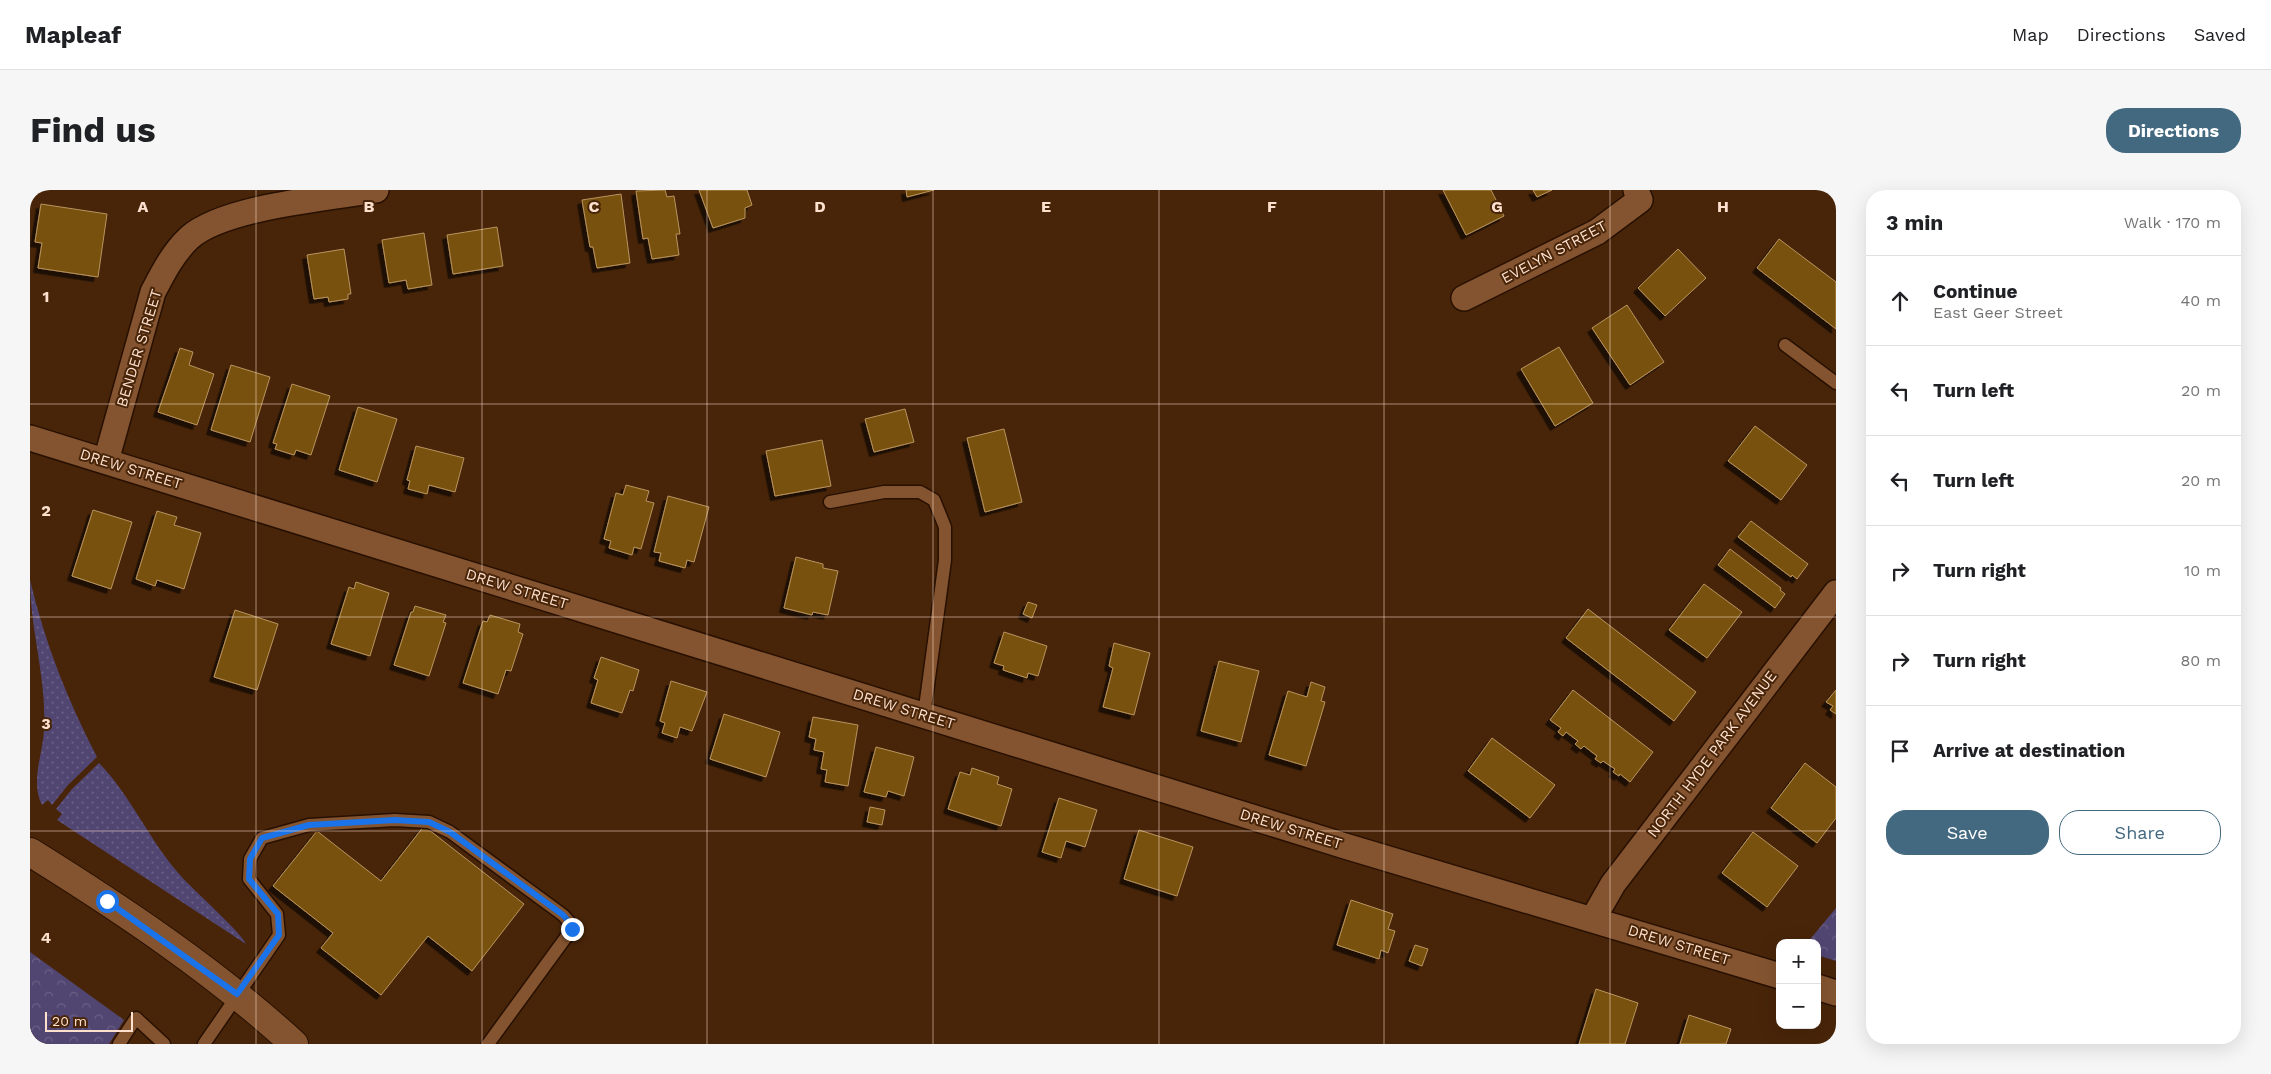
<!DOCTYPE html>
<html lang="en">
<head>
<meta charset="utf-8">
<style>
  body { margin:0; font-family:"Work Sans",sans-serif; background:#f6f6f6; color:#202124 }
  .controls { position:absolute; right:15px; bottom:15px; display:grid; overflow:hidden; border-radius:10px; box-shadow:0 5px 20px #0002 }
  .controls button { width:45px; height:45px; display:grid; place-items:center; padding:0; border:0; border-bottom:1px solid #e0e0e0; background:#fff; color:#202124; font:25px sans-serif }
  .scale { position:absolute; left:15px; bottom:12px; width:88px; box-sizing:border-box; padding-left:5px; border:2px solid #fde0cd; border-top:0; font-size:14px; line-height:18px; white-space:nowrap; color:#fde0cd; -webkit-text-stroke:4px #482509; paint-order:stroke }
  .stop { position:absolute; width:15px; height:15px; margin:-11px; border:4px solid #1a73e8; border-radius:50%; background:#fff }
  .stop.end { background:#1a73e8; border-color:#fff; box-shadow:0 1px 5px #0008 }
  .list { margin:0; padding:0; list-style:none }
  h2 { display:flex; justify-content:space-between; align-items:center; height:65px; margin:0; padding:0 20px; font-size:21px }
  h2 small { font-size:16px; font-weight:400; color:#757577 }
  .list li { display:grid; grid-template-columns:32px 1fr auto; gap:15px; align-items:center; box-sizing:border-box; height:90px; padding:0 20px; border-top:1px solid #e0e0e0 }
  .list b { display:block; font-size:19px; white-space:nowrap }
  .list p { margin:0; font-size:16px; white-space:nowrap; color:#757577 }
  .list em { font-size:16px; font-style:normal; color:#757577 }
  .actions { display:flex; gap:10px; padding:15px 20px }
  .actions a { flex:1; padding:11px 0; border:1px solid #436981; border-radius:20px; text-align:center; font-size:18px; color:#436981 }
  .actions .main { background:#436981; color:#fff }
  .icon { flex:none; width:28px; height:28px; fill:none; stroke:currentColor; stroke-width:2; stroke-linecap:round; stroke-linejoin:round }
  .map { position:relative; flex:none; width:1806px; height:854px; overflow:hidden; border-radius:20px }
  header { display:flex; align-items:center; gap:30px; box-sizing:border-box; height:70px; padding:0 25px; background:#fff; border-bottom:1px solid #e0e0e0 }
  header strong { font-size:24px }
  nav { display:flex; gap:28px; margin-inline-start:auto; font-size:18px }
  .intro { display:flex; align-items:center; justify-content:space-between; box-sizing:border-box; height:120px; padding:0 30px }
  h1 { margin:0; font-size:35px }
  .button { padding:12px 22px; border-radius:20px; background:#436981; color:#fff; font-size:18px; font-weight:700 }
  main { display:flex; gap:30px; padding:0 30px }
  aside { flex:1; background:#fff; border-radius:20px; box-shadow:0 5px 20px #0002 }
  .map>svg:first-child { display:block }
  .grass { fill:url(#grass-dots) }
  .forest { fill:url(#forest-crowns) }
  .building { fill:#77510a; stroke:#b99460; filter:url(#shadow) }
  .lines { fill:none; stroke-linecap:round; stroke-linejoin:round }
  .service-casing { stroke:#281001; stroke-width:15 }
  .minor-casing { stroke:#281001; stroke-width:28 }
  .secondary-casing { stroke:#281001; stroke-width:30 }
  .service { stroke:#845430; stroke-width:12 }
  .minor { stroke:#845430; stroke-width:25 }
  .secondary { stroke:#845430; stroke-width:28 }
  .route { stroke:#1a73e8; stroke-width:6 }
  .grid { fill:none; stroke:#fde0cd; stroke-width:1; stroke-opacity:0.55 }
  .labels { text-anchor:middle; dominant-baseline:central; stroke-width:4; stroke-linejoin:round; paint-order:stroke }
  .street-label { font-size:15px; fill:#fde0cd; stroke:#482509 }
  .grid-label { font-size:16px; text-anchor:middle; font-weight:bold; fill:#fde0cd; stroke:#482509; stroke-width:4; stroke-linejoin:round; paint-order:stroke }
</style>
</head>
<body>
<header>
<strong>Mapleaf</strong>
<nav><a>Map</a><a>Directions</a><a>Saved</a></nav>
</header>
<div class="intro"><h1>Find us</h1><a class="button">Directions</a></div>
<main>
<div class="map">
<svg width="1806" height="854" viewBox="0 0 1806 854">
  <defs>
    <pattern id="grass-dots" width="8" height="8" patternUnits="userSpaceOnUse" patternTransform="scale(1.25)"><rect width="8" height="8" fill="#514572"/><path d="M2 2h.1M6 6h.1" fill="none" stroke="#6b6085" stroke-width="1.8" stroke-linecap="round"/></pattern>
    <pattern id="forest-crowns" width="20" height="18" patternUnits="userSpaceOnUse" patternTransform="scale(1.25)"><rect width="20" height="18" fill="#514572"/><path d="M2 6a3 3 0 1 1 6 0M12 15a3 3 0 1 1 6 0" fill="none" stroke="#6b6085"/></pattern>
    <filter id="shadow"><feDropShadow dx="-4.5" dy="4.5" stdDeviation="0" flood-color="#0009"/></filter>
  </defs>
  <rect width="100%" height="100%" fill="#482509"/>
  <!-- grass -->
  <g class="grass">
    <path d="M0 390C15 453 37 509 67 567L38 595 22 615 18 610 12 615C0 592 13 564 14 540 17 489 0 440 0 390Z"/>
    <path d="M69 573C101 606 119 650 150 685 162 699 212 743 216 754L27 630 32 624 26 619 42 599Z"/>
  </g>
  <!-- forest -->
  <g class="forest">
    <path d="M1806 718V771L1787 765V753H1777Z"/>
    <path d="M0 762 94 830 79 854H0Z"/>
  </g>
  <!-- building -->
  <g class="building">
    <path d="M635 0 637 7 644 6 650 44H646L649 65 622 69 618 48 613 49 606 1Z"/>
    <path d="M669 0H717L722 15 715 18V28L683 38Z"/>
    <path d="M876 0H904L877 7Z"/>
    <path d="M1413 0H1461L1474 26 1436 45Z"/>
    <path d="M1503 0H1522L1507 7Z"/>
    <path d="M591 4 600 73 567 78 563 57H560L552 10Z"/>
    <path d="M11 14 77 24 68 87 8 78 12 53 5 52Z"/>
    <path d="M467 37 473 76 423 84 417 45Z"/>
    <path d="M394 43 402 95 378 99 376 90 359 93 352 50Z"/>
    <path d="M1749 49 1806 92V139L1727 78Z"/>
    <path d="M314 59 321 104H318V109L299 112 298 107 284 109 277 65Z"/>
    <path d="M1648 59 1676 88 1635 126 1608 98Z"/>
    <path d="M1597 115 1634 172 1600 195 1562 138Z"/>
    <path d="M1529 157 1563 213 1525 236 1491 179Z"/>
    <path d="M150 158 163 162 159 175 184 184 167 235 128 222Z"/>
    <path d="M201 175 240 187 220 252 181 240Z"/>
    <path d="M262 194 300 206 281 265 266 260 264 265 245 259 247 254 243 253Z"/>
    <path d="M328 217 367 229 347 292 309 280Z"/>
    <path d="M875 219 884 252 844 262 835 229Z"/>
    <path d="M1725 236 1777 275 1751 310 1698 271Z"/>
    <path d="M974 239 992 312 955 322 937 248Z"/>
    <path d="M792 250 801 296 745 306 736 261Z"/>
    <path d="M386 256 434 268 425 302 399 295 397 304 378 299 380 291 377 290Z"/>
    <path d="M596 295 619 301 616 311 624 313 611 359 604 357 602 365 579 358 581 351 574 349 586 303 593 305Z"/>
    <path d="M638 306 679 317 664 372 657 370 655 378 629 371 631 363 624 362Z"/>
    <path d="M63 320 102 332 81 399 42 386Z"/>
    <path d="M127 321 147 327 144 335 171 343 154 399 127 390 125 396 106 389Z"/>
    <path d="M1721 331 1778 374 1767 389 1762 385 1761 387 1708 347Z"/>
    <path d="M1700 359 1751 398 1750 400 1755 404 1745 418 1688 375Z"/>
    <path d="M766 367 793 374V378L808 381 798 425 783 422 782 425 754 418Z"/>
    <path d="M326 392 359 403 340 466 301 454 319 397 324 399Z"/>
    <path d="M1674 394 1712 422 1677 468 1639 440Z"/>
    <path d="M998 412 1007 415 1002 428 993 424Z"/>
    <path d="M385 416 416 425 413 432 416 433 399 486 364 475 381 422H383Z"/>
    <path d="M1558 419 1666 502 1644 531 1536 448Z"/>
    <path d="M205 420 248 434 227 500 184 487Z"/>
    <path d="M460 425 490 434 488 442 493 444 481 481 476 480 468 504 433 493 453 431 457 432Z"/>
    <path d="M974 442 1017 456 1008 486 998 483 997 488 973 480 974 476 964 473Z"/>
    <path d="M1084 453 1120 463 1104 525 1073 517 1083 478 1079 476Z"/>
    <path d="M571 467 609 480 603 501 600 500 592 523 561 513 568 490 564 488Z"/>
    <path d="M1189 471 1229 481 1211 552 1171 541Z"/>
    <path d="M641 491 677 502 662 541 650 537 647 548 632 543 635 533 630 531Z"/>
    <path d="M1281 492 1295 497 1291 511 1295 512 1276 576 1239 565 1258 501 1277 507Z"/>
    <path d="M1543 500 1623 562 1600 592 1590 584 1589 586 1583 582 1585 579 1573 571 1571 573 1565 569 1567 566 1554 556 1551 559 1545 554 1548 551 1536 542 1533 546 1528 542 1531 538 1520 530Z"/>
    <path d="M1806 500V524L1800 520 1803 516 1796 512Z"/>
    <path d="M694 524 750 542 736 587 680 569Z"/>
    <path d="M783 527 828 535 818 596 795 592 797 580 791 579 794 562 784 560 786 549 779 547Z"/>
    <path d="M1462 548 1525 595 1500 628 1438 581Z"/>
    <path d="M846 557 884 567 874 606 858 601 856 607 834 602Z"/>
    <path d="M1775 573 1806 597V628L1787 653 1741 618Z"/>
    <path d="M942 578 969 587 967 594 982 599 971 636 918 619 930 582 940 585Z"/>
    <path d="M1029 608 1067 620 1055 657 1036 651 1031 668 1012 662Z"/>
    <path d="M840 617 855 620 852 635 837 632Z"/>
    <path d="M394 636 494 714 442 781 398 746 351 805 291 758 303 743 243 696 287 641 351 691Z"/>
    <path d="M1109 640 1163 657 1147 706 1094 689Z"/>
    <path d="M1723 642 1768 676 1737 717 1692 683Z"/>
    <path d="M1321 710 1363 724 1358 739 1365 741 1358 763 1351 760 1349 769 1307 755Z"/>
    <path d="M1385 755 1398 759 1392 776 1379 771Z"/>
    <path d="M1566 799 1608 813 1595 854H1549Z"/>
    <path d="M1659 825 1701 839 1696 854H1650Z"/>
  </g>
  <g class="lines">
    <defs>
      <g id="service">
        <path d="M1755 155 1806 193"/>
        <path d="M800 312 854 302H890L904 310 915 337V370L894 525"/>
        <path d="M89 854 106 828 134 854"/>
        <path d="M174 854 249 745 247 724 219 689 220 669 232 648 279 635 365 630 399 632 420 642 533 725 541 734 542 739 458 854"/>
      </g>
      <g id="minor">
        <path d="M1434 108 1567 42 1610 10 1606 0"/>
        <path d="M0 248 1315 656 1750 786"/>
        <path d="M76 271 123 102C133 83 143 63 159 48 193 17 298 8 346 0"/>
        <path d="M1563 729 1583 694 1806 403"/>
        <path d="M1787 797 1806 803"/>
      </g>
      <path id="secondary" d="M0 662C93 720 183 780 264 854"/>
    </defs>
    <!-- service casing -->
    <use href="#service" class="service-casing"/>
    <!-- minor casing -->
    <use href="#minor" class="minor-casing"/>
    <!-- secondary casing -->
    <use href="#secondary" class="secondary-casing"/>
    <!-- service -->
    <use href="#service" class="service"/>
    <!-- minor -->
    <use href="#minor" class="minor"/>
    <!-- secondary -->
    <use href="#secondary" class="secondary"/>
  </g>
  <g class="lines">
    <!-- route -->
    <path class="route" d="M77 711 207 804 249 745 248 724 219 689 220 669 232 648 279 635 365 630 399 632 420 642 533 725 541 734 542 739"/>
  </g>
  <!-- grid -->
  <path class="grid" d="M226 0V854M452 0V854M677 0V854M903 0V854M1129 0V854M1354 0V854M1580 0V854M0 214H1806M0 427H1806M0 641H1806"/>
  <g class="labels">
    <!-- street labels -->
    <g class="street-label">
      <text transform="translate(1524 62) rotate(-28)">EVELYN STREET</text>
      <text transform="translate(109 158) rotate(-73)">BENDER STREET</text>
      <text transform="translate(101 279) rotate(17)">DREW STREET</text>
      <text transform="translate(487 399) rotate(17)">DREW STREET</text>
      <text transform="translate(874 519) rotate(17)">DREW STREET</text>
      <text transform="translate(1682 564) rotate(-53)">NORTH HYDE PARK AVENUE</text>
      <text transform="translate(1261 639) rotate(17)">DREW STREET</text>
      <text transform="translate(1649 755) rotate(17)">DREW STREET</text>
    </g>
  </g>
  <g class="grid-label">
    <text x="113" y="22">A</text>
    <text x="339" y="22">B</text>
    <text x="564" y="22">C</text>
    <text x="790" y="22">D</text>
    <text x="1016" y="22">E</text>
    <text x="1242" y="22">F</text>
    <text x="1467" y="22">G</text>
    <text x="1693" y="22">H</text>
    <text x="16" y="112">1</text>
    <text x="16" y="326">2</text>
    <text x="16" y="539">3</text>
    <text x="16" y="753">4</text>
  </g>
</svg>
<div class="controls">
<button>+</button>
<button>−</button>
</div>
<div class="scale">20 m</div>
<div class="stop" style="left:77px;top:711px"></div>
<div class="stop end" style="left:542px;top:739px"></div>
</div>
<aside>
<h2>3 min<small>Walk · 170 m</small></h2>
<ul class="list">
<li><svg class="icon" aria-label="ahead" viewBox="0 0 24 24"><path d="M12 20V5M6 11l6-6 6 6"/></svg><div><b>Continue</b><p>East Geer Street</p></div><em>40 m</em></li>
<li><svg class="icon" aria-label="left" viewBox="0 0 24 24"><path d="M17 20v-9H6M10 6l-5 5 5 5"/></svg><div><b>Turn left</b></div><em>20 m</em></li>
<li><svg class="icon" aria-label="left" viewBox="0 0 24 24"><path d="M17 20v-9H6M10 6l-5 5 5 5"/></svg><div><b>Turn left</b></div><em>20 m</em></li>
<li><svg class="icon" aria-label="right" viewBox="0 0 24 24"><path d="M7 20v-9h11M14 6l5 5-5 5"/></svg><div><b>Turn right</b></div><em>10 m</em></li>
<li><svg class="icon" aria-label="right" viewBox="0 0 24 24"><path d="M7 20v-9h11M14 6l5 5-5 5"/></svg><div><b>Turn right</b></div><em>80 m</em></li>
<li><svg class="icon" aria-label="arrive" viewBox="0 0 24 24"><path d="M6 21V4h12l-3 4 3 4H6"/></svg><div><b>Arrive at destination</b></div></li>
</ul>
<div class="actions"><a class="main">Save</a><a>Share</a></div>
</aside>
</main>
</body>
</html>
